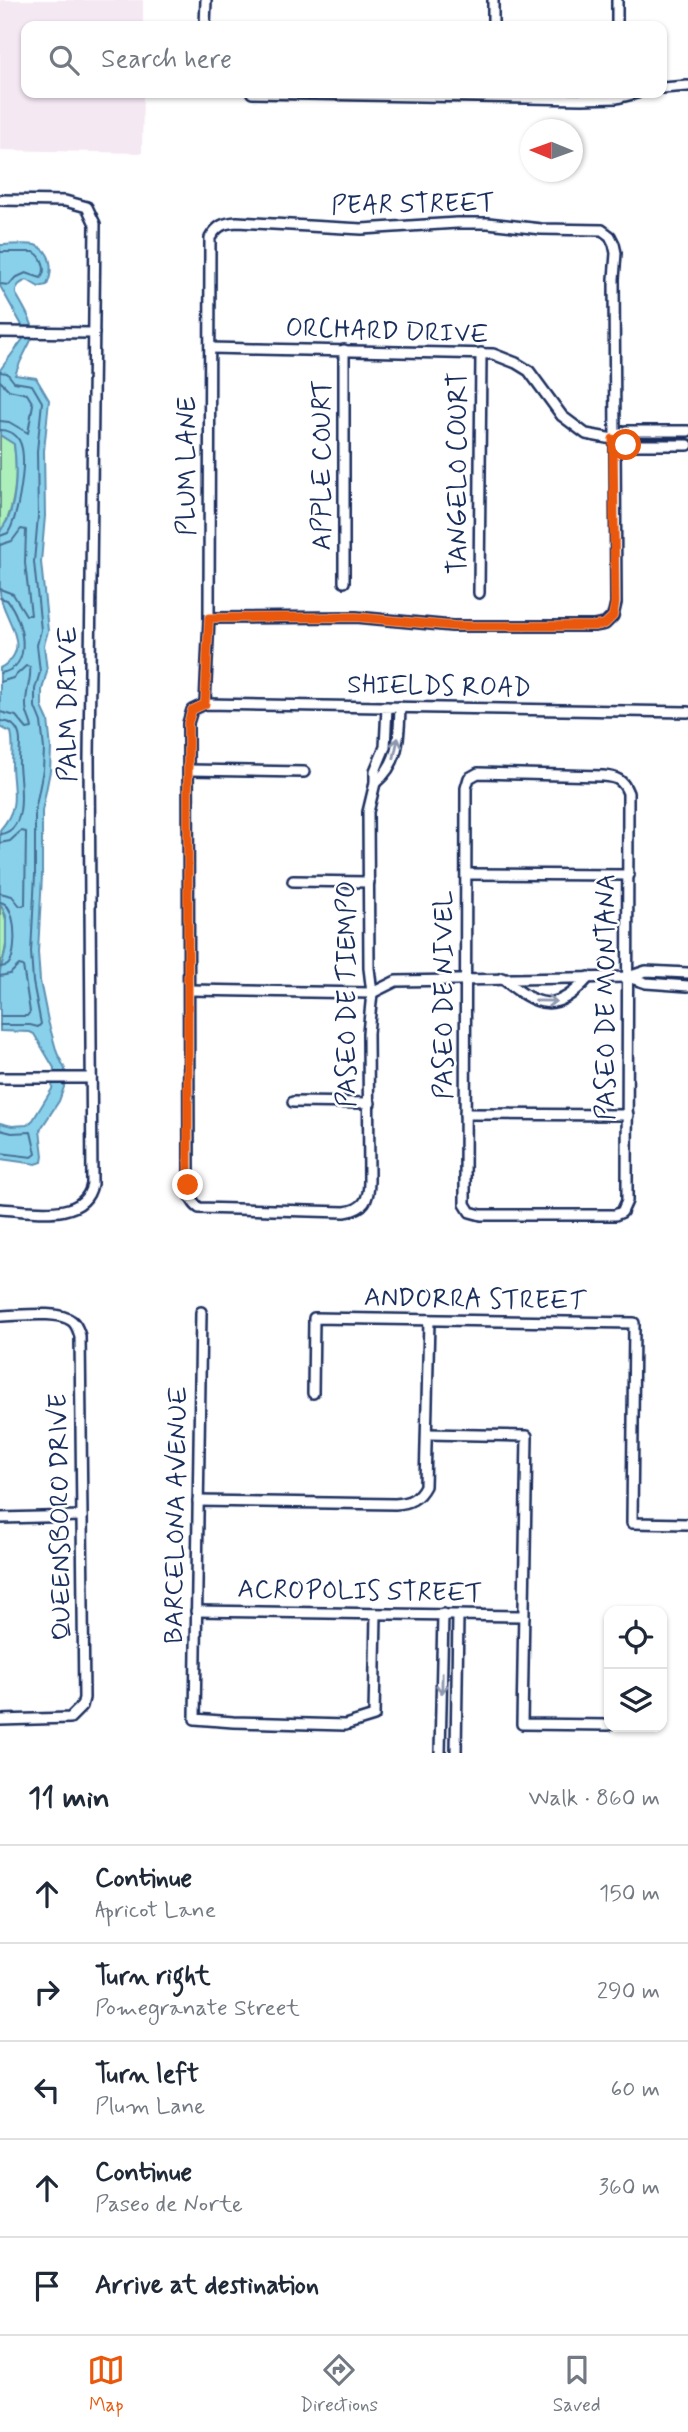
<!DOCTYPE html>
<html lang="en">
<head>
<meta charset="utf-8">
<style>
  body { margin:0; font-family:Mynerve,sans-serif; background:#f2f2f3; color:#1f2937 }
  .controls { position:absolute; right:21px; bottom:21px; display:grid; overflow:hidden; border-radius:14px; box-shadow:0 2px 5px #0004 }
  .controls button { width:63px; height:63px; display:grid; place-items:center; padding:0; border:0; border-bottom:2px solid #e0e1e3; background:#fff; color:#1f2937; font:35px sans-serif }
  .compass { position:absolute; left:520px; top:119px; width:63px; height:63px; border-radius:50%; background:#fff; box-shadow:0 2px 5px #0004; rotate:271deg }
  .stop { position:absolute; width:21px; height:21px; margin:-16px; border:5px solid #ea580c; border-radius:50%; background:#fff }
  .stop.end { background:#ea580c; border-color:#fff; box-shadow:0 2px 7px #0008 }
  .list { margin:0; padding:0; list-style:none }
  h2 { display:flex; justify-content:space-between; align-items:center; height:91px; margin:0; padding:0 28px; font-size:30px }
  h2 small { font-size:23px; font-weight:400; color:#747a83 }
  .list li { display:grid; grid-template-columns:46px 1fr auto; gap:21px; align-items:center; box-sizing:border-box; height:98px; padding:0 28px; border-top:2px solid #e0e1e3 }
  .list b { display:block; font-size:26px; white-space:nowrap }
  .list p { margin:0; font-size:23px; white-space:nowrap; color:#747a83 }
  .list em { font-size:23px; font-style:normal; color:#747a83 }
  .icon { flex:none; width:38px; height:38px; fill:none; stroke:currentColor; stroke-width:2; stroke-linecap:round; stroke-linejoin:round }
  .map { position:relative; flex:none; width:688px; height:1753px; overflow:hidden }
  .search { position:absolute; background:#fff; box-shadow:0 2px 5px #0004; left:21px; right:21px; top:21px; height:77px; display:flex; align-items:center; gap:18px; box-sizing:border-box; padding:0 24px; border-radius:14px; color:#747a83; font-size:26px }
  .sheet { height:581px; background:#fff }
  nav { display:flex; justify-content:space-around; align-items:center; box-sizing:border-box; height:98px; border-top:2px solid #e0e1e3; background:#fff; font-size:19px; color:#747a83 }
  nav a { display:grid; justify-items:center; gap:4px }
  nav .on { color:#ea580c }
  .map>svg:first-child { display:block }
  .built { fill:#f4e8f3 }
  .grass { fill:#acefba; stroke:#648f8c; stroke-width:2 }
  .water { fill:#89d1ea; stroke:#5d90b2; stroke-width:2 }
  .lines { fill:none; stroke-linecap:round; stroke-linejoin:round }
  .shore { stroke:#477096; stroke-width:2 }
  .street-casing { stroke:#1b2f5e; stroke-width:14 }
  .street { stroke:#fff; stroke-width:9 }
  .oneway { stroke:#8d97ae }
  .route { stroke:#ea580c; stroke-width:9 }
  .labels { text-anchor:middle; dominant-baseline:central; stroke-width:5; stroke-linejoin:round; paint-order:stroke }
  .street-label { font-size:26px; fill:#1b2f5e; stroke:#fff }
</style>
</head>
<body>
<div class="map">
<svg width="688" height="1753" viewBox="0 0 688 1753">
  <rect width="100%" height="100%" fill="#fff"/>
  <filter id="ink" filterUnits="userSpaceOnUse"><feTurbulence type="fractalNoise" baseFrequency=".0143" numOctaves="2"/><feDisplacementMap in="SourceGraphic" scale="14" xChannelSelector="R" yChannelSelector="G"/><feConvolveMatrix kernelMatrix="1 2 1 2 8 2 1 2 1" color-interpolation-filters="sRGB"/></filter>
  <g filter="url(#ink)">
    <!-- built -->
    <path class="built" d="M0 0H143V26H26V93H143L142 153 0 150Z"/>
    <!-- grass -->
    <g class="grass">
      <path d="M0 435 14 444C18 472 16 510 0 533Z"/>
      <path d="M0 903C12 924 6 950 0 972Z"/>
    </g>
    <!-- water -->
    <path class="water" d="M0 245C11 245 25 243 35 245 53 250 53 272 47 285L39 287 27 280C20 283 15 286 16 294 45 343 32 328 15 375L36 378 49 400 44 451 45 516 41 562 48 631 44 645 47 671 42 690V707L48 720 51 749 50 771 42 811V875L38 952 40 981 48 1021 57 1053 65 1069 64 1087 59 1101 40 1130 43 1156 42 1162 36 1164 0 1159V1123L12 1126 27 1125 33 1120 52 1089 54 1068 34 1034 30 1032 0 1031V972L6 948V916L0 903V830C20 807 13 793 12 766 12 754 14 744 11 732L0 727V668C37 648 0 615 0 592 0 579 0 543 0 533 1 528 6 524 8 519 17 498 17 467 14 444L0 435V370L23 339V327L0 286Z"/>
    <g class="lines">
      <!-- shore -->
      <g class="shore">
        <path d="M0 252H34C43 257 47 270 41 278L26 273 15 278 9 285 0 284"/>
        <path d="M0 372 7 373 14 382 32 385 42 402 37 451 38 516 34 562 41 630 37 645 40 672 35 689V707L41 722 44 749 43 770 35 811V875L31 952 33 982 41 1024 38 1027 30 1025H0"/>
        <path d="M0 381 9 390 27 394 33 404 28 433 9 422 0 421"/>
        <path d="M0 430C7 430 15 433 19 440 29 457 18 517 8 533L0 536"/>
        <path d="M0 545 12 541 21 529 26 530 25 563 31 615H26L13 594 0 589"/>
        <path d="M0 598 7 600C22 618 36 668 0 673"/>
        <path d="M0 682 13 678 26 666 30 667C32 678 25 693 26 706 26 714 31 721 32 728L27 729 16 716 0 712"/>
        <path d="M0 721C6 721 11 722 15 727 24 737 18 753 19 765 20 784 29 831 0 834"/>
        <path d="M0 843 10 841 21 831 26 832 25 905 20 906 12 896 0 893"/>
        <path d="M0 902C17 904 17 950 10 962 7 967 5 966 0 967"/>
        <path d="M0 976 10 974 19 965 23 966 30 1012 27 1016H0"/>
        <path d="M0 1130 12 1133 31 1132 36 1154 32 1157 0 1153"/>
      </g>
      <defs>
        <g id="street">
          <path d="M617 0V26"/>
          <path d="M205 26 206 0"/>
          <path d="M493 26V0"/>
          <path d="M662 88 688 86"/>
          <path d="M252 93 582 99 617 98 637 93"/>
          <path d="M0 200 65 201 87 207 95 224 89 759 92 1184C85 1223 29 1210 0 1209"/>
          <path d="M0 332 94 333"/>
          <path d="M210 348 493 354 516 363 529 371 562 416 586 434 613 439 626 445H688"/>
          <path d="M613 439 626 431H688"/>
          <path d="M344 582V350"/>
          <path d="M479 593 481 353"/>
          <path d="M205 704 209 618 210 238C217 226 223 223 237 222L362 229 457 223H488L541 229 602 230 610 236 614 244 616 253 614 279 616 603 613 616 605 624 594 626H452L356 617 209 618"/>
          <path d="M387 707 385 747 375 771V783L368 812 369 968 372 993 368 1033 369 1181C369 1200 364 1209 345 1212L199 1208C191 1202 190 1195 189 1185L188 723 192 710 205 704 688 712"/>
          <path d="M189 770 304 772"/>
          <path d="M478 773 603 776C617 777 623 780 628 793L627 1201 622 1212 615 1215H481L470 1212 465 1204 466 788 469 778Z"/>
          <path d="M375 783C400 763 399 736 400 707"/>
          <path d="M467 874 629 875"/>
          <path d="M293 881 369 882"/>
          <path d="M628 977 646 983 688 986"/>
          <path d="M502 978C538 1008 556 1014 589 977"/>
          <path d="M189 990 372 993 396 981 628 977 646 971 688 973"/>
          <path d="M0 1078H91"/>
          <path d="M293 1102 370 1103"/>
          <path d="M465 1114 628 1115"/>
          <path d="M201 1312 195 1719 233 1722 345 1725 374 1716 376 1614"/>
          <path d="M0 1316C18 1316 58 1310 72 1321 77 1325 78 1330 80 1336L84 1698 82 1706 70 1718 0 1720"/>
          <path d="M313 1393 314 1318 634 1323 632 1523 688 1524"/>
          <path d="M427 1434 527 1436 522 1724 609 1725"/>
          <path d="M198 1501 395 1504C410 1503 418 1499 425 1486L429 1320"/>
          <path d="M0 1518 82 1516"/>
          <path d="M196 1611 524 1616"/>
          <path d="M440 1753 443 1614"/>
          <path d="M456 1753 458 1615"/>
        </g>
      </defs>
      <!-- street casing -->
      <use href="#street" class="street-casing"/>
      <!-- street -->
      <use href="#street" class="street"/>
    </g>
    <!-- one-way arrows -->
    <defs><path id="oneway-shaft" d="M-6 0H5M1.5-3L5.5 0L1.5 3" fill="none" stroke-width="1.6" stroke-linecap="round" stroke-linejoin="round" transform="scale(1.75)"/></defs>
    <g class="oneway">
      <use href="#oneway-shaft" transform="translate(396 748) rotate(-78)"/>
      <use href="#oneway-shaft" transform="translate(546 1001) rotate(1)"/>
      <use href="#oneway-shaft" transform="translate(442 1683) rotate(91)"/>
    </g>
  </g>
  <g class="lines" filter="url(#ink)">
    <!-- route -->
    <path class="route" d="M188 1185V723L192 710 205 704 209 618 356 617 452 626H594L605 624 613 616 615 603 613 439 626 445"/>
  </g>
  <g class="labels">
    <!-- street labels -->
    <g class="street-label">
      <text transform="translate(413 205) rotate(-1)">PEAR STREET</text>
      <text transform="translate(387 332) rotate(2)">ORCHARD DRIVE</text>
      <text transform="translate(323 465) rotate(-90)">APPLE COURT</text>
      <text transform="translate(188 466) rotate(-90)">PLUM LANE</text>
      <text transform="translate(459 473) rotate(-90)">TANGELO COURT</text>
      <text transform="translate(439 687) rotate(1)">SHIELDS ROAD</text>
      <text transform="translate(69 704) rotate(-90)">PALM DRIVE</text>
      <text transform="translate(348 994) rotate(-90)">PASEO DE TIEMPO</text>
      <text transform="translate(445 995) rotate(-90)">PASEO DE NIVEL</text>
      <text transform="translate(607 997) rotate(-90)">PASEO DE MONTANA</text>
      <text transform="translate(475 1300) rotate(1)">ANDORRA STREET</text>
      <text transform="translate(177 1515) rotate(-89)">BARCELONA AVENUE</text>
      <text transform="translate(61 1517) rotate(-91)">QUEENSBORO DRIVE</text>
      <text transform="translate(360 1592) rotate(1)">ACROPOLIS STREET</text>
    </g>
  </g>
</svg>
<div class="controls">
<button><svg class="icon" aria-label="locate" viewBox="0 0 24 24"><circle cx="12" cy="12" r="6"/><path d="M12 2v4M12 18v4M2 12h4M18 12h4"/></svg></button>
<button><svg class="icon" aria-label="layers" viewBox="0 0 24 24"><path d="M12 4l9 5-9 5-9-5zM3 14l9 5 9-5"/></svg></button>
</div>
<svg class="compass" viewBox="-18 -18 36 36"><path d="M0-13l5 13h-10z" fill="#e53935"/><path d="M0 13l5-13h-10z" fill="#747a83"/></svg>
<div class="stop" style="left:626px;top:445px"></div>
<div class="stop end" style="left:188px;top:1185px"></div>
<div class="search"><svg class="icon" aria-label="search" viewBox="0 0 24 24"><circle cx="10" cy="10" r="6"/><path d="M15 15l6 6"/></svg>Search here</div>
</div>
<section class="sheet">
<h2>11 min<small>Walk · 860 m</small></h2>
<ul class="list">
<li><svg class="icon" aria-label="ahead" viewBox="0 0 24 24"><path d="M12 20V5M6 11l6-6 6 6"/></svg><div><b>Continue</b><p>Apricot Lane</p></div><em>150 m</em></li>
<li><svg class="icon" aria-label="right" viewBox="0 0 24 24"><path d="M7 20v-9h11M14 6l5 5-5 5"/></svg><div><b>Turn right</b><p>Pomegranate Street</p></div><em>290 m</em></li>
<li><svg class="icon" aria-label="left" viewBox="0 0 24 24"><path d="M17 20v-9H6M10 6l-5 5 5 5"/></svg><div><b>Turn left</b><p>Plum Lane</p></div><em>60 m</em></li>
<li><svg class="icon" aria-label="ahead" viewBox="0 0 24 24"><path d="M12 20V5M6 11l6-6 6 6"/></svg><div><b>Continue</b><p>Paseo de Norte</p></div><em>360 m</em></li>
<li><svg class="icon" aria-label="arrive" viewBox="0 0 24 24"><path d="M6 21V4h12l-3 4 3 4H6"/></svg><div><b>Arrive at destination</b></div></li>
</ul>
</section>
<nav>
<a class="on"><svg class="icon" aria-label="map" viewBox="0 0 24 24"><path d="M3 6l6-2 6 2 6-2v14l-6 2-6-2-6 2zM9 4v14M15 6v14"/></svg>Map</a>
<a><svg class="icon" aria-label="directions" viewBox="0 0 24 24"><path d="M12 3l9 9-9 9-9-9zM9 14v-3h6M13 9l2 2-2 2"/></svg>Directions</a>
<a><svg class="icon" aria-label="saved" viewBox="0 0 24 24"><path d="M7 4h10v16l-5-4-5 4z"/></svg>Saved</a>
</nav>
</body>
</html>
